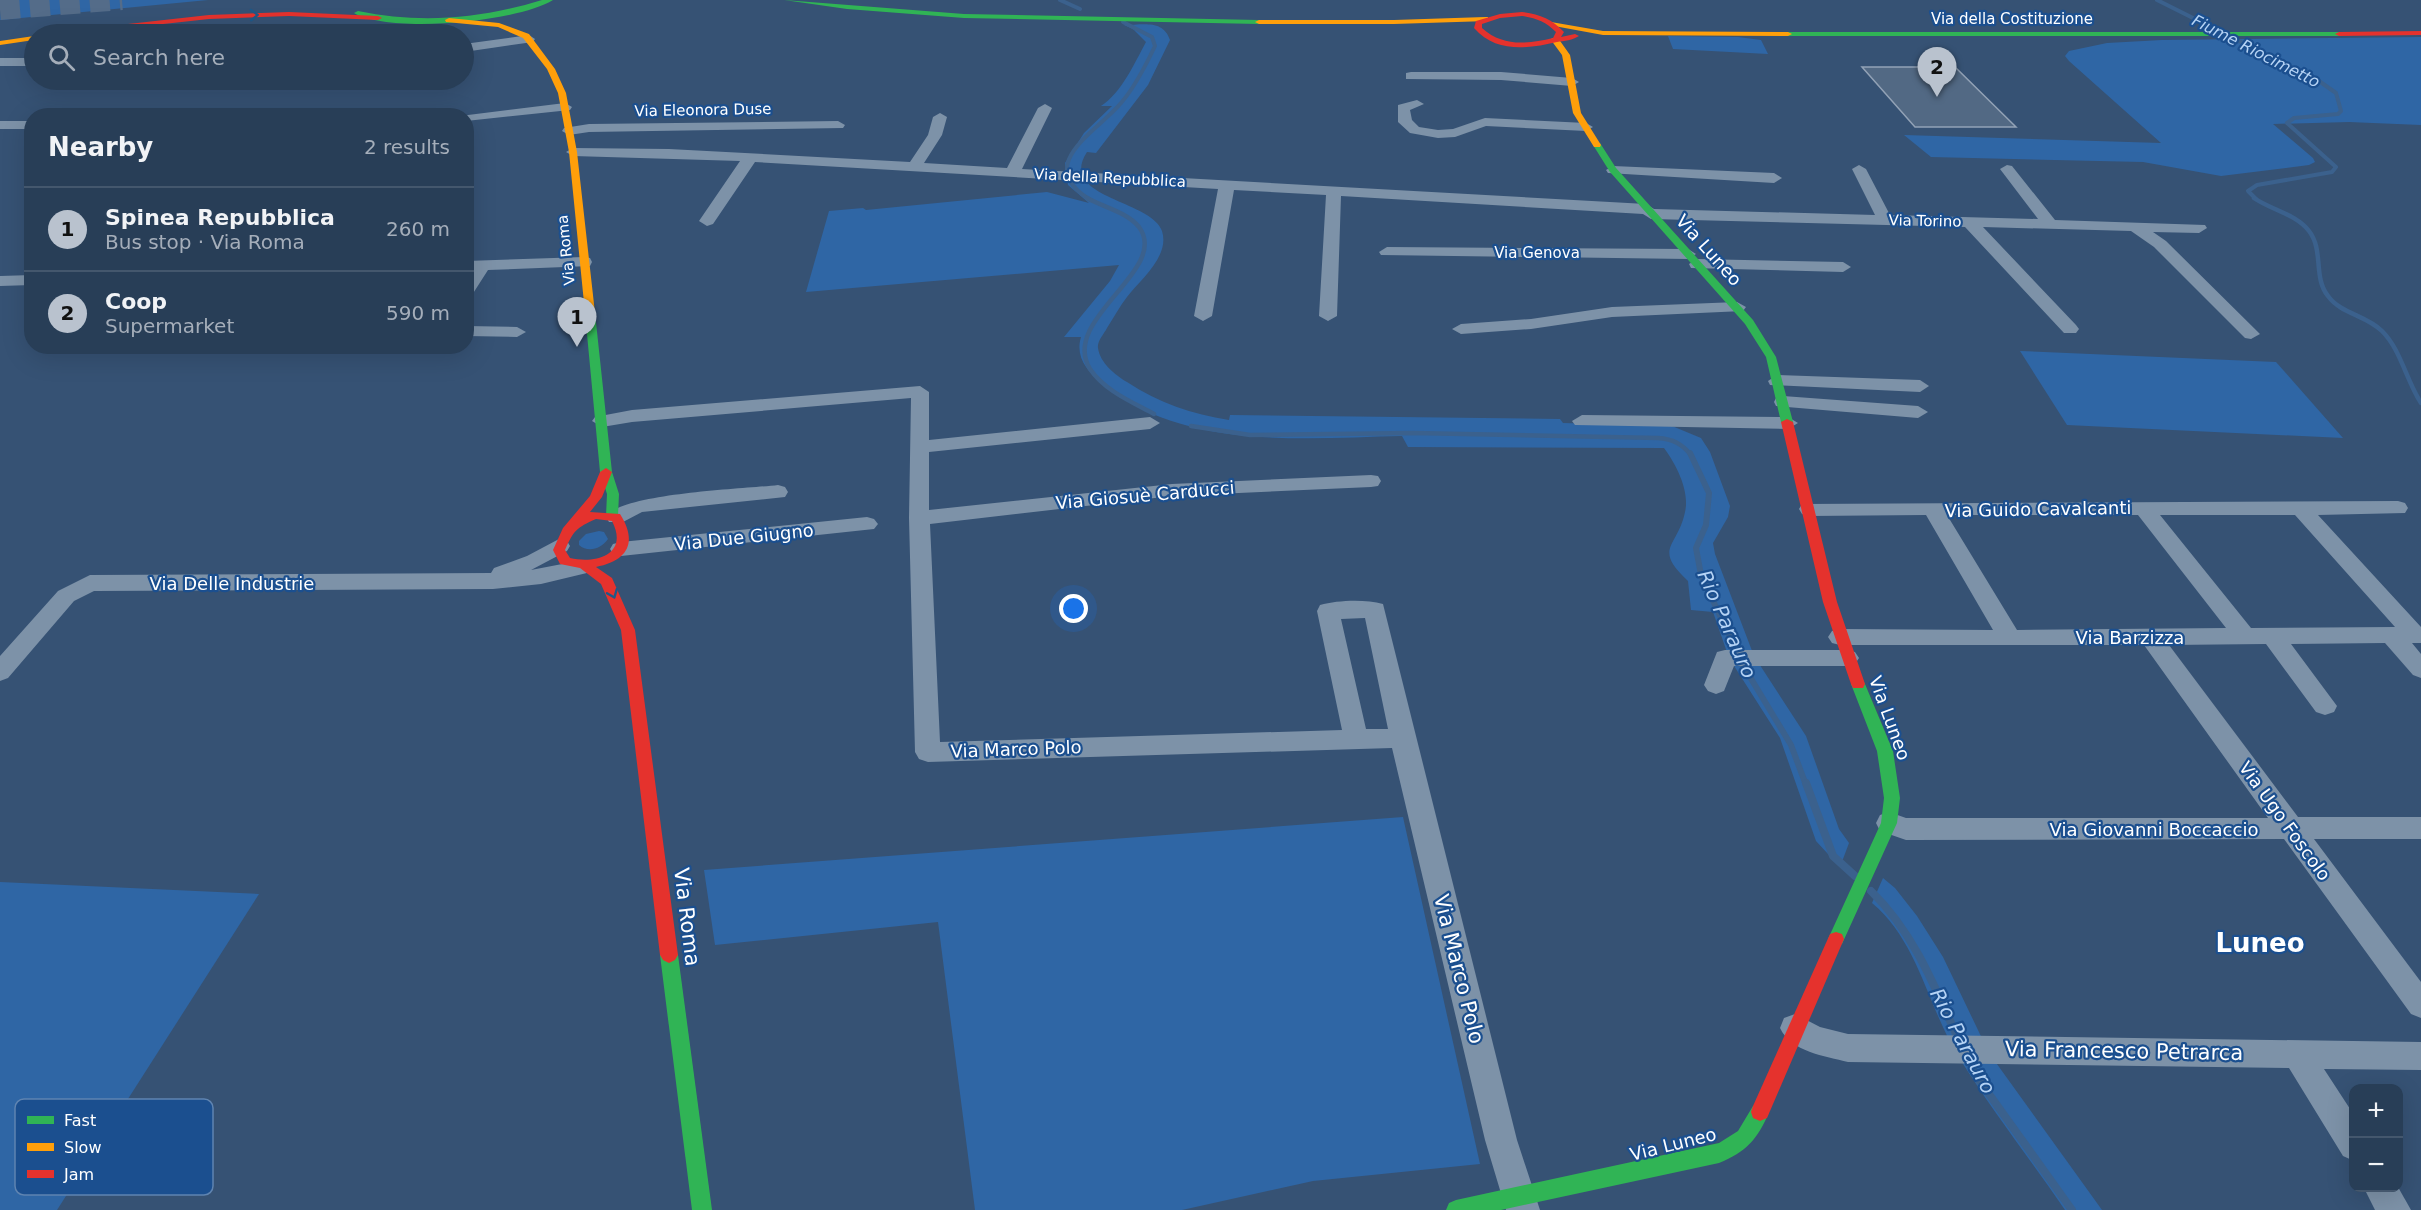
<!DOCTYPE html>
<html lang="en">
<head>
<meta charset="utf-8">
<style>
  body { margin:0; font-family:"DejaVu Sans",sans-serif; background:#344961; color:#f1f3f6 }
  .controls { position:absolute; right:18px; bottom:18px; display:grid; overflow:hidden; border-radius:12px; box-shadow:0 6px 24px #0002 }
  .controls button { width:54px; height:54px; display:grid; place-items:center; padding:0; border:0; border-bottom:2px solid #44576d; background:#283e57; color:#f1f3f6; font:30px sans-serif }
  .you { position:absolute; left:1074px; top:609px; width:21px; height:21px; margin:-15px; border:4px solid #fff; border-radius:50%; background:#1a73e8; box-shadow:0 0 0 9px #1a73e833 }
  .badge { display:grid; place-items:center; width:39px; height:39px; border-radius:50%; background:#b9c2ce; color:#111; font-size:20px; font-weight:700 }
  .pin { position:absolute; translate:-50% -50px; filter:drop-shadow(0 2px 3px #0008) }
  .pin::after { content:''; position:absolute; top:32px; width:21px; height:18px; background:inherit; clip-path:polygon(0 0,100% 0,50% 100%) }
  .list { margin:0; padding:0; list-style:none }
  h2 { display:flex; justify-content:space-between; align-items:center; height:78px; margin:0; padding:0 24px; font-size:26px }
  h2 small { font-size:20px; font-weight:400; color:#a5aeba }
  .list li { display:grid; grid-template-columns:39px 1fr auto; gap:18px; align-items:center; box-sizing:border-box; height:84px; padding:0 24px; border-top:2px solid #44576d }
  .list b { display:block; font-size:22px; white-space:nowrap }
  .list p { margin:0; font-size:20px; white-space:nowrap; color:#a5aeba }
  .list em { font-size:20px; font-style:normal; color:#a5aeba }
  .icon { flex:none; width:33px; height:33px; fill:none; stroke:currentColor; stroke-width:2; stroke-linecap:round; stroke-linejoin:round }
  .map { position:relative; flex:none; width:2421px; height:1210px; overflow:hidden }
  .search { position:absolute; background:#283e57; box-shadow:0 6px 24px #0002; left:24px; top:24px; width:450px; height:66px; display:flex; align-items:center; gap:15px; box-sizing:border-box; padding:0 21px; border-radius:33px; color:#a5aeba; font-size:22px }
  .panel { position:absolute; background:#283e57; box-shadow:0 6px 24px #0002; left:24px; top:108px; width:450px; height:246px; border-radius:24px }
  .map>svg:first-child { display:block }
  .green { fill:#2f66a5 }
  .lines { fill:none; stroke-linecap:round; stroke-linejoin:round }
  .stream-far3 { stroke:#3b618d; stroke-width:4 }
  .stream-far2 { stroke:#3b618d; stroke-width:4.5 }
  .stream-far1 { stroke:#3b618d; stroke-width:6 }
  .stream { stroke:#3b618d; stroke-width:8 }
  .building { fill:#526984; stroke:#92a2b6; stroke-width:1.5 }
  .highway-tunnel { stroke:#546c89; stroke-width:20; stroke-dasharray:20 10; stroke-linecap:butt }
  .street { fill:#7d92a8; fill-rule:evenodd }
  .fast { fill:#30b455; fill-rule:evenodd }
  .slow { fill:#ff9f0a; fill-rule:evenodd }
  .jam { fill:#e5322d; fill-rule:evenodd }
  .oneway { stroke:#1d5989 }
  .labels { text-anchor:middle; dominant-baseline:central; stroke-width:4.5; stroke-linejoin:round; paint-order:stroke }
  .far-street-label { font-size:15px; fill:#fff; stroke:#1b4f8f }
  .far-water-label { font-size:16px; font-style:italic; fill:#b5d3f5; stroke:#1b4f8f }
  .street-label { font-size:18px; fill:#fff; stroke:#1b4f8f }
  .water-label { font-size:20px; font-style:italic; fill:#b5d3f5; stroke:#1b4f8f }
  .near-street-label { font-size:21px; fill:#fff; stroke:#1b4f8f }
  .near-quarter-label { font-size:26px; font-weight:bold; fill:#fff; stroke:#1b4f8f }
  .key { fill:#1b4f8f; stroke:#5f84b1; stroke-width:1.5 }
  .key-label { font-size:16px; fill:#fff }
</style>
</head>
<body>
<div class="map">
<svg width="2421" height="1210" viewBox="0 0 2421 1210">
  <rect width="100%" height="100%" fill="#365274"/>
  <!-- green -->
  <g class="green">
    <path d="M2 0H208L0 20Z"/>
    <path d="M1124 25C1143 25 1163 19 1170 40L1148 85 1096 153 1087 152C1057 198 1152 200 1162 231 1170 256 1141 279 1127 297 1120 306 1114 317 1107 328 1104 334 1097 341 1098 348 1100 363 1115 375 1127 382 1159 403 1192 414 1229 420L1230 415 1560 419 1563 423 1672 426 1701 438 1710 452 1730 506 1728 517 1713 543 1715 554 1754 656 1806 736 1839 829 1849 843 1840 867 1816 841 1780 738 1729 658 1713 612 1691 610 1688 581C1652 548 1678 547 1685 512 1690 491 1676 464 1664 448L1408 447 1402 436C1304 438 1183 451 1102 383 1087 371 1075 357 1081 337H1064L1110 281 1119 265 806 292 829 211 863 208 866 210 1047 192 1089 203 1068 185 1065 163 1084 133 1112 106H1101C1122 92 1134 64 1146 42L1133 29Z"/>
    <path d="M1668 36 1738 37 1761 40 1768 54 1673 49Z"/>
    <path d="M2421 37V125L2349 122 2273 124 2313 158 2315 162 2309 165 2221 176 2143 162 1931 157 1904 135 2161 143 2069 61 2065 56 2069 51 2107 43 2162 40Z"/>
    <path d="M2020 351 2276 362 2343 438 2067 425Z"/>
    <path d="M599 531 604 532 608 539C601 549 588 553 579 545V541L586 534Z"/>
    <path d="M1403 817 1480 1164 1313 1181 1182 1210H975L938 922 715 945 704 870Z"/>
    <path d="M1883 878 1895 888 1917 916 1943 957 1989 1053 2102 1210H2065C2030 1159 1991 1109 1958 1056 1928 1007 1918 941 1872 903Z"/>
    <path d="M0 882 259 894 57 1210H0Z"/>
  </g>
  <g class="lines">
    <!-- stream-far3 -->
    <g class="stream-far3">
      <path d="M1060 0 1080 9"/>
      <path d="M2157 0 2319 81 2336 93 2341 111 2338 114 2294 118 2287 123 2336 167 2332 172 2257 185 2248 191 2256 199"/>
      <path d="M1089 199C1033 164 1098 131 1121 103 1135 87 1146 65 1155 46L1152 37 1123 22"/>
    </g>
    <!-- stream-far2 -->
    <g class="stream-far2">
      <path d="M1087 198C1103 207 1127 212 1139 227 1171 270 1059 319 1090 369 1105 391 1132 402 1154 414"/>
      <path d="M2254 198C2271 210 2296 214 2309 231 2324 250 2313 278 2328 296 2341 314 2366 315 2382 331 2401 350 2406 380 2421 403"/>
      <path d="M1191 426 1250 435 1413 433 1658 438C1673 439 1682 444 1691 455"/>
    </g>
    <!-- stream-far1 -->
    <path class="stream-far1" d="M1690 453 1709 493 1706 525 1696 548 1701 575 1744 667 1791 745 1806 785"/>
    <!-- stream -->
    <g class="stream">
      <path d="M1806 783 1833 856 1855 876"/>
      <path d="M1871 891C1914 933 1935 987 1959 1041"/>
      <path d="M1968 1058 1976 1076 2072 1210"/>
    </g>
  </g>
  <!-- building -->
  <path class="building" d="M1862 67H1955L2016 127H1915Z"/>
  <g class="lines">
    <!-- highway-tunnel -->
    <path class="highway-tunnel" d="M0 10 122 0"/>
    <!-- street -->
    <g class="street">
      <path d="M529 35 535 39 533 42 464 52V44Z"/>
      <rect x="0" y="58" width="34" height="8"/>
      <path d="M1411 72H1501L1572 78 1579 82 1572 86 1501 80 1406 79V73Z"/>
      <path d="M1417 100 1424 104 1410 110 1412 120 1419 127 1438 130 1453 129 1485 118 1586 123 1593 127 1586 131 1486 126 1455 137 1438 138 1410 133 1398 122V105Z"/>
      <path d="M565 103 572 107 570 110 466 121V116H460Z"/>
      <path d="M1045 104 1052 108 1022 169 1646 204 1654 209 1875 215 1852 169 1859 165 1866 169 1890 215 2038 219 2000 169 2007 165 2012 166 2055 220 2205 225 2207 228 2199 233 2153 232 2166 241 2260 334 2251 339 2245 338 2154 247 2131 231 1983 227 2076 325 2079 329 2076 333H2064L1965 227 1651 219 1643 214 1341 196 1337 316 1328 321 1319 316 1326 195 1234 190 1212 316 1203 321 1194 316 1218 189 755 162 713 224 707 226 699 221 740 161 573 156 566 152 573 148 669 149 910 162 928 135 933 117 940 113 947 117 942 135 924 163 1007 168 1038 108Z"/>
      <rect x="0" y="121" width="32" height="8"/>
      <path d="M838 121 845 125 843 128 589 132 569 135 562 131 564 128 589 124Z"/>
      <path d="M1613 166 1774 173 1782 178 1774 183 1608 173 1606 170Z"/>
      <path d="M1387 247 1688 249 1696 254 1688 259 1381 255 1379 252Z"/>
      <path d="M584 257 590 258 592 262 590 266 488 270 472 295 466 296V277L471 271H466V261Z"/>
      <path d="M1697 259 1843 262 1851 267 1843 272 1691 268 1689 264Z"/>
      <path d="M32 275V285L0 286V276Z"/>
      <path d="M1737 302 1746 307 1743 311 1612 317 1531 329 1461 334 1452 329 1461 324 1531 319 1612 307Z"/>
      <path d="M466 326 517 327 526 332 517 337 466 336Z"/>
      <path d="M1777 375 1920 380 1929 386 1920 392 1770 385 1768 381Z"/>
      <path d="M920 386 929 392V440L1150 417 1160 423 1150 429 929 452V510L1172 484 1371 475 1378 476 1381 481 1378 486 1371 487 1172 496 930 524 940 742 1342 730 1317 611 1320 605C1338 600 1365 599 1383 604L1517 1140 1540 1210H1506L1485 1140 1392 748 928 762 919 759 915 752 909 518 911 398 632 422 602 427 592 421 595 417 632 410ZM1365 618 1388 729H1366L1341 619Z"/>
      <path d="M1783 396 1918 406 1928 412 1918 418 1776 406 1774 402 1776 398Z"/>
      <path d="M1582 415 1788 417 1798 423 1788 429 1575 425 1572 421Z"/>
      <path d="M778 485 785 487 788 492 785 497 642 512 623 522H609L606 517C621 493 746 489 778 485Z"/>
      <path d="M2398 501 2405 503 2408 508 2405 513 2318 515 2421 627V643H2412L2421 654V678L2413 675 2385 643 2291 644 2337 706 2334 712 2325 715 2316 712 2266 644 2169 645 2298 817H2421V839H2314L2421 982V1018L2411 1014 2284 839 1906 840 1880 831 1876 823 1880 815 1889 812 1906 818H2268L2144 645H1840L1832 643 1828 637 1832 631 1840 629 1993 630 1926 515 1809 516 1802 514 1799 509 1802 504ZM1947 515H2138L2226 628 2017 630ZM2160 515H2295L2395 627 2251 628Z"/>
      <path d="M867 517 874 519 878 524 874 529 621 556 613 554 610 549 613 544 621 542Z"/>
      <path d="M559 539 567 541 570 546 567 551 531 570 583 560 591 562 594 567 591 572 541 584 493 589 94 591 74 601 8 678 0 681V656L58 591 90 575 491 573 494 568 527 556Z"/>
      <path d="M1725 650H1847L1855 652 1859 658 1855 664 1847 666H1734L1724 691 1716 694 1708 691 1704 685 1717 652Z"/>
      <path d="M1795 1014 1820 1027 1848 1034 2421 1042V1070L2324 1069 2354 1115V1161L2343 1156 2289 1068 1848 1062C1825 1056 1791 1052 1780 1028L1784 1018Z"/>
      <path d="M2398 1187 2411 1210H2375L2364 1188Z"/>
    </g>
    <!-- fast -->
    <g class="fast">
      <path d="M542 0H553C518 22 390 34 354 13L358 11C421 24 480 19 542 0Z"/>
      <path d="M784 0 964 14 1259 20 1263 22 1259 24 964 18 847 9Z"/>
      <path d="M1785 32H2339L2343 34 2339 36H1788L1784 34Z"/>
      <path d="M1594 143H1600L1616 168 1753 320 1776 357 1793 422 1791 424 1787 425 1781 422 1766 357 1745 324 1610 172 1593 145Z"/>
      <path d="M590 310 595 313 612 472 619 494 618 516 612 520 606 516 607 494 600 472 585 313Z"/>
      <path d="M1858 679 1863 680 1865 684 1893 751 1900 798 1897 823 1842 944 1836 946 1830 944 1828 939 1881 823 1884 798 1877 751 1851 684 1853 680Z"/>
      <path d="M669 947 675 950 678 955 712 1210H692L660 955 663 950Z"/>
      <path d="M1760 1103 1767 1106 1769 1112C1758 1139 1746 1152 1719 1163L1501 1210H1446L1449 1203 1456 1200 1719 1143 1738 1131 1753 1106Z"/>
    </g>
    <!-- slow -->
    <g class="slow">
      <path d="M1485 17H1488V21L1394 24H1259L1255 22 1259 20H1394Z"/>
      <path d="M449 18 499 23 529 34 555 69 566 93 577 152 595 313 594 315 590 316 585 313 569 152 558 93 547 69 523 38 498 27 446 22 445 20Z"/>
      <path d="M1551 22 1603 31 1788 32 1792 34 1788 36 1603 35 1554 26 1550 24Z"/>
      <path d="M34 36V40L0 45V41Z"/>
      <path d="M1552 38H1558L1570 55 1581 113 1601 145 1600 147H1594L1573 113 1562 55 1551 40Z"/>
    </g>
    <!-- jam -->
    <g class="jam">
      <path d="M289 12 378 16 382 18 378 20 289 16 209 19 72 34H52L56 32 209 15Z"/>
      <path d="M1522 12C1539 14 1552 19 1564 32L1561 37 1575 34 1579 36C1573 40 1564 41 1557 42 1527 49 1496 53 1474 28L1476 21 1500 14ZM1522 16C1536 18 1546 22 1556 32L1553 38C1527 44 1503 47 1482 28V24L1500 18Z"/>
      <path d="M2421 31V35L2339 36 2335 34 2339 32Z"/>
      <path d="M1787 419 1793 422 1837 602 1865 684 1863 688H1853L1851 684 1823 602 1781 422Z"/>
      <path d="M606 468 612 472 602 497 590 512 620 514C638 542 628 561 596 567L612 578 635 630 678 955 675 960 669 963 663 960 660 955 621 630 601 584 580 568 560 564 553 550 563 528 590 496 600 472ZM596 519 612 521C629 554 597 564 570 558L565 550C574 530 576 528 596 519Z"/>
      <path d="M1836 932 1842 934 1844 939 1767 1118 1760 1121 1753 1118 1751 1112 1753 1106 1830 934Z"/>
    </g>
  </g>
  <!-- one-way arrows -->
  <defs><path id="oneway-chevron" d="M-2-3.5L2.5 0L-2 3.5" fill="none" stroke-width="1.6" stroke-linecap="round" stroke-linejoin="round" transform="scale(1.5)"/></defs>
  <g class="oneway">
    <use href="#oneway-chevron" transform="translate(254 15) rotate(-2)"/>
    <use href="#oneway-chevron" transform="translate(613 594) rotate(68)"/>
  </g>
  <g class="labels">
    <!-- far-street labels -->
    <g class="far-street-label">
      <text x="2012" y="19">Via della Costituzione</text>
      <text transform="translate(703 110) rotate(-1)">Via Eleonora Duse</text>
      <text transform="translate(1110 178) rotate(3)">Via della Repubblica</text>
      <text transform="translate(1925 221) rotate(1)">Via Torino</text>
      <text transform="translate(566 250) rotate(-96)">Via Roma</text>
      <text x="1537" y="253">Via Genova</text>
    </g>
    <!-- far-water labels -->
    <g class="far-water-label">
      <text transform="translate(2256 51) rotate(27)">Fiume Riocimetto</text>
    </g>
    <!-- street labels -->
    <g class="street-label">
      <text transform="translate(1709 250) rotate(48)">Via Luneo</text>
      <text transform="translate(1145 495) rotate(-5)">Via Giosuè Carducci</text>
      <text transform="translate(2038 509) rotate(-1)">Via Guido Cavalcanti</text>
      <text transform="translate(744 537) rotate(-6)">Via Due Giugno</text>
      <text x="232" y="583">Via Delle Industrie</text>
      <text x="2130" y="637">Via Barzizza</text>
      <text transform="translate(1890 718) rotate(70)">Via Luneo</text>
      <text transform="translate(1016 749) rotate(-2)">Via Marco Polo</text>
      <text transform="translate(2285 821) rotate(54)">Via Ugo Foscolo</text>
      <text x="2154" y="829">Via Giovanni Boccaccio</text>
      <text transform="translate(1673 1144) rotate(-14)">Via Luneo</text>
    </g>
    <!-- water labels -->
    <g class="water-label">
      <text transform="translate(1727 624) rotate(66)">Rio Parauro</text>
      <text transform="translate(1963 1041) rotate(62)">Rio Parauro</text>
    </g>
    <!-- near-street labels -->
    <g class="near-street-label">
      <text transform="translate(687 917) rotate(83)">Via Roma</text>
      <text transform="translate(1459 969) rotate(76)">Via Marco Polo</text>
      <text transform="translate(2124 1051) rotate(1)">Via Francesco Petrarca</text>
    </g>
    <!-- near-quarter labels -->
    <g class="near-quarter-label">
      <text x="2260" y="943">Luneo</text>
    </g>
  </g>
  <!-- legend -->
  <rect x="15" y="1099" width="198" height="96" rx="9" class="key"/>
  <rect x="27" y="1116" width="27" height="8" fill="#30b455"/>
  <rect x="27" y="1143" width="27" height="8" fill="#ff9f0a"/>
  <rect x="27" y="1170" width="27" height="8" fill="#e5322d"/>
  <g class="key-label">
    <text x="64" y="1126">Fast</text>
    <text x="64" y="1153">Slow</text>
    <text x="64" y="1180">Jam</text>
  </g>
</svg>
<div class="controls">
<button>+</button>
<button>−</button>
</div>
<div class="you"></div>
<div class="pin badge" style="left:577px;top:347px">1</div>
<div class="pin badge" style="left:1937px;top:97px">2</div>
<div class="search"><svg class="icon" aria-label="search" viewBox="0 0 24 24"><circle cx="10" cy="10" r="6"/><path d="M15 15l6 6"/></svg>Search here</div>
<section class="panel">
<h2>Nearby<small>2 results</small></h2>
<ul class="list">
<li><span class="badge">1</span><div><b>Spinea Repubblica</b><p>Bus stop · Via Roma</p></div><em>260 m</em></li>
<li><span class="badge">2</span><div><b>Coop</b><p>Supermarket</p></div><em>590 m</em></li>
</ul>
</section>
</div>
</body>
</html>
